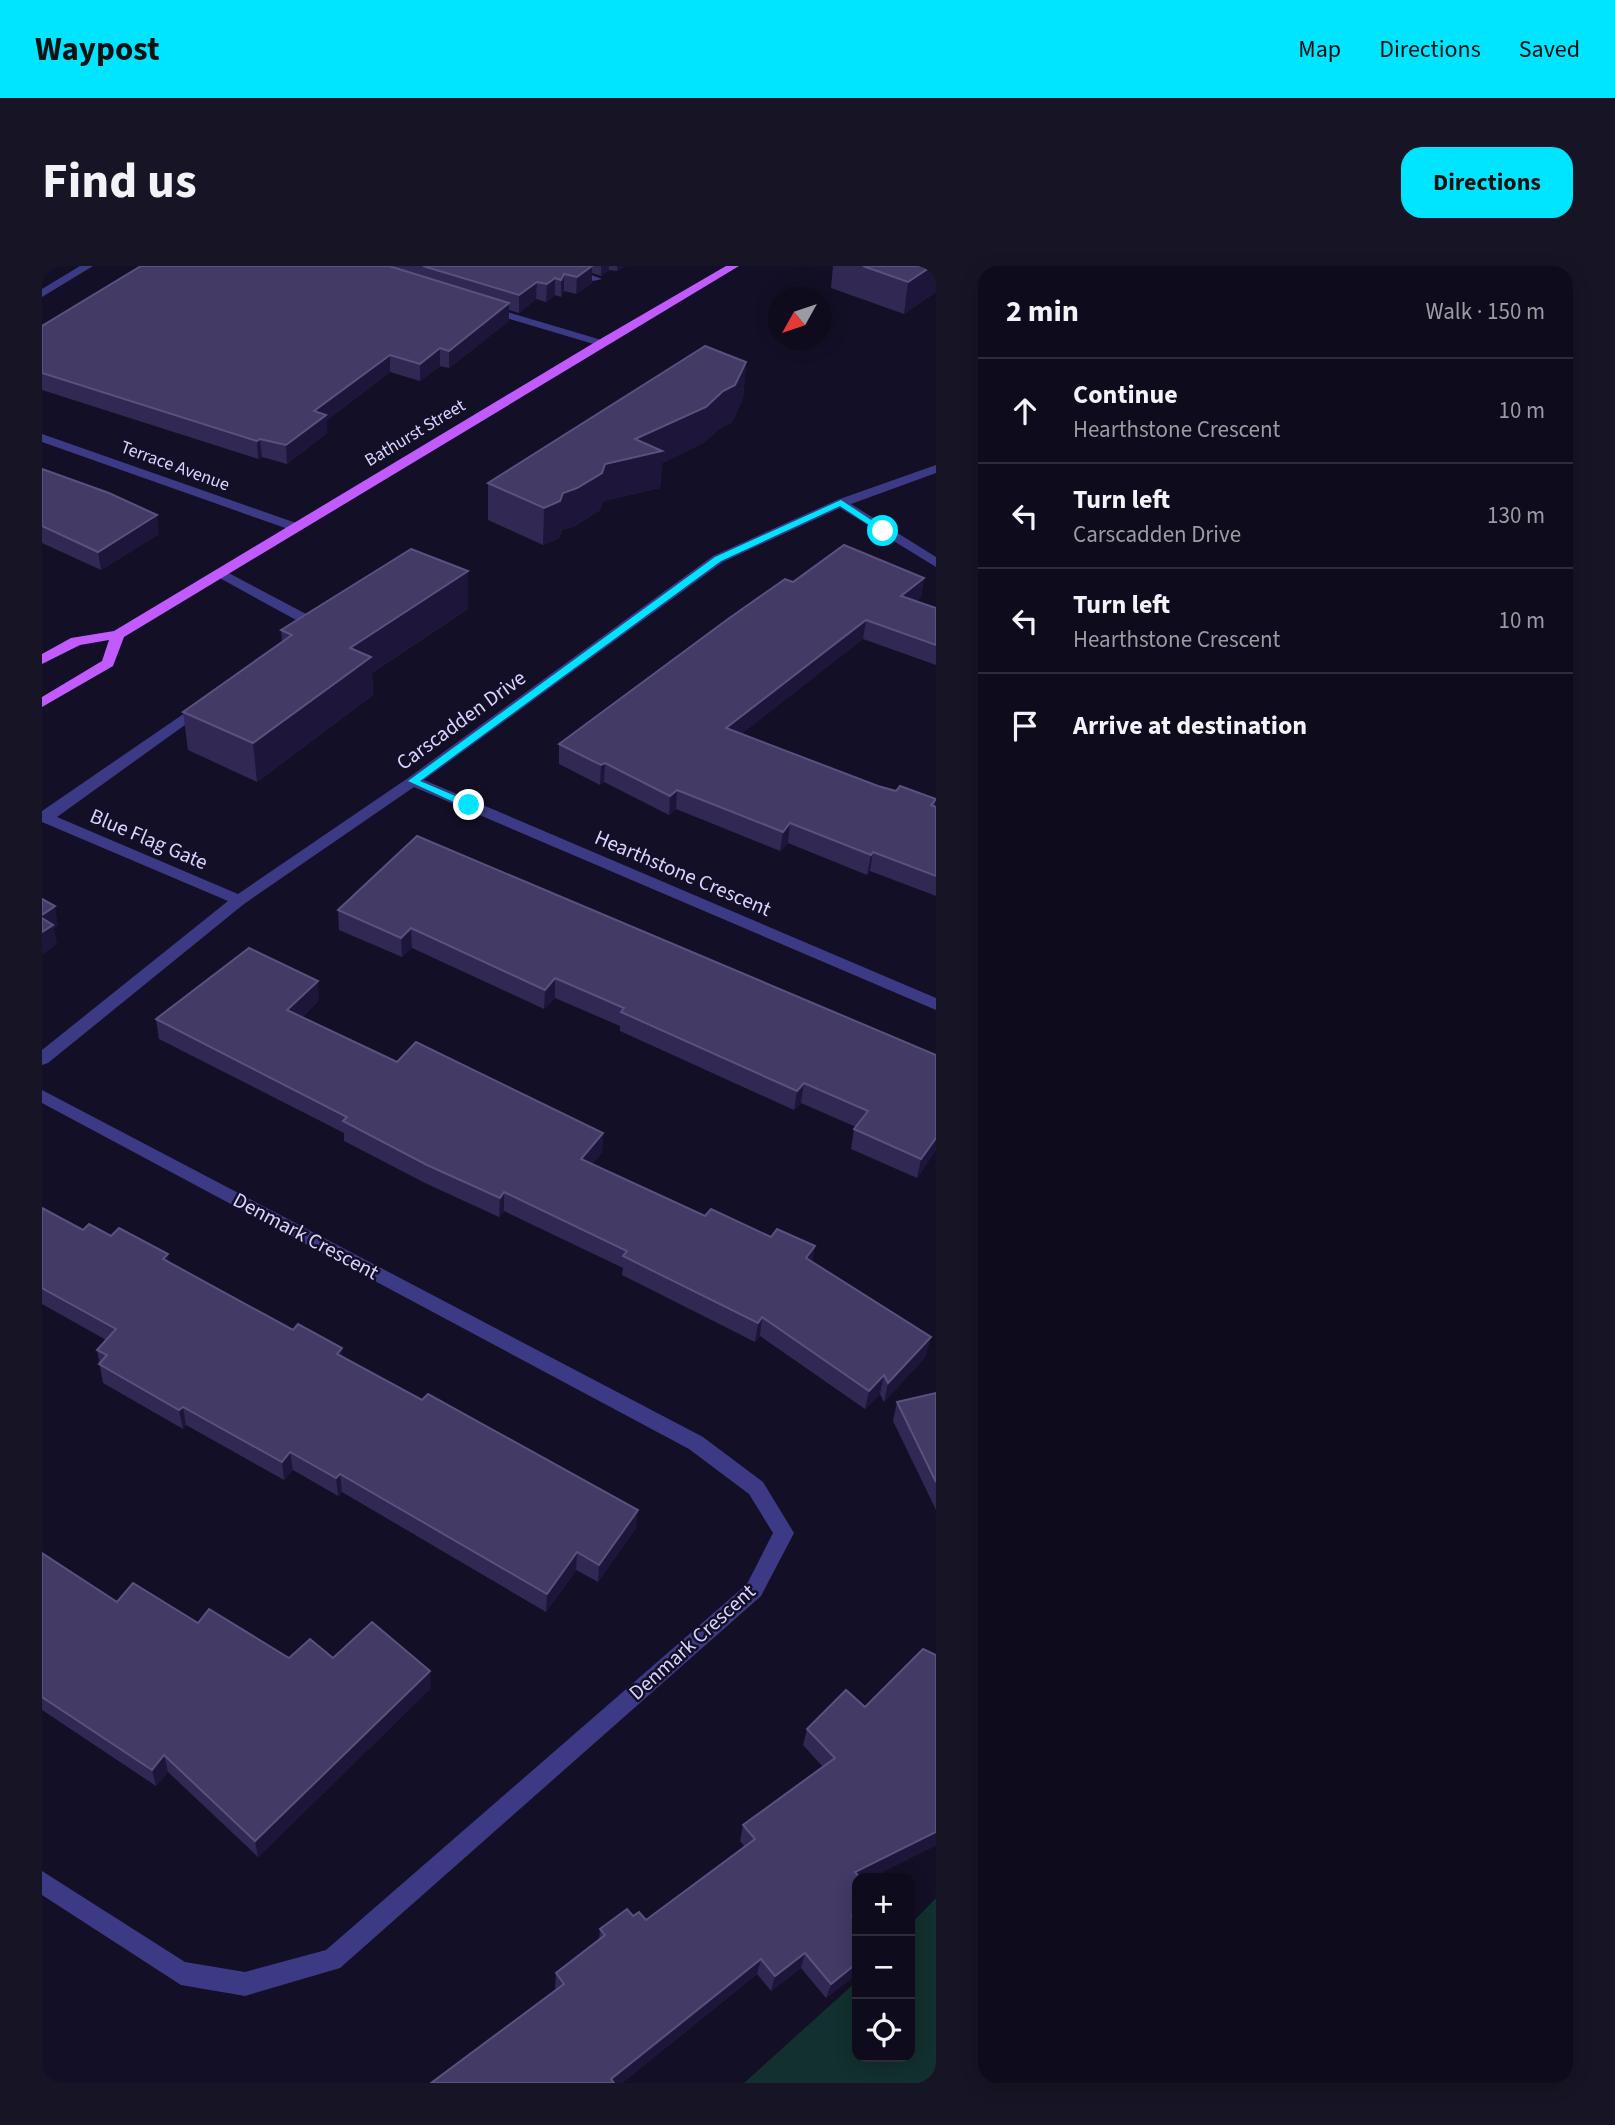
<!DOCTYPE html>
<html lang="en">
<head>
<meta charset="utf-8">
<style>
  body { margin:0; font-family:"Source Sans 3",sans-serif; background:#171425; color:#f1f3f6 }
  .controls { position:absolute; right:21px; bottom:21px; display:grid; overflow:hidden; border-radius:14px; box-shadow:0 4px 18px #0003 }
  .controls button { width:63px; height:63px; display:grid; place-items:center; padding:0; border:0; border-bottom:2px solid #2e2b3b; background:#0e0b1c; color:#f1f3f6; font:35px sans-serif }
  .compass { position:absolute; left:726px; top:21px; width:63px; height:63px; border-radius:50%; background:#0e0b1c; box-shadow:0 4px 18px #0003; rotate:230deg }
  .stop { position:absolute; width:21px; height:21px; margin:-16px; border:5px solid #00e5ff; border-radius:50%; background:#fff }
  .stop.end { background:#00e5ff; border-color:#fff; box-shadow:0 2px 7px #0008 }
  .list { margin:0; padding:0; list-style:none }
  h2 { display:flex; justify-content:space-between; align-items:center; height:91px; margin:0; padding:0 28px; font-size:30px }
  h2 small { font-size:23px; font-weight:400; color:#9b9ba3 }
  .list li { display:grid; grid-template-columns:46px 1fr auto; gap:21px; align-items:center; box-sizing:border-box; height:105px; padding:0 28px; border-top:2px solid #2e2b3b }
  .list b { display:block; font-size:26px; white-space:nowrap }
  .list p { margin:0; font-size:23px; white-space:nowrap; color:#9b9ba3 }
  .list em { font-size:23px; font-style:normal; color:#9b9ba3 }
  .icon { flex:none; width:38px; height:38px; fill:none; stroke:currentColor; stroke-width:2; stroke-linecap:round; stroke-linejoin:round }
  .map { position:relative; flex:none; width:894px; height:1817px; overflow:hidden; border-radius:21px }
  header { display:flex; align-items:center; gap:42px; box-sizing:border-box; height:98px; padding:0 35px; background:#00e5ff; color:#111 }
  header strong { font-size:33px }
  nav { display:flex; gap:38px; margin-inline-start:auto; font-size:24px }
  .intro { display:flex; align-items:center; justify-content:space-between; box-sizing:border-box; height:168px; padding:0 42px }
  h1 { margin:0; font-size:49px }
  .button { padding:18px 32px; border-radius:21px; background:#00e5ff; color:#111; font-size:24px; font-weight:700 }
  main { display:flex; gap:42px; padding:0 42px }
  aside { flex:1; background:#0e0b1c; border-radius:21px; box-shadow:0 4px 18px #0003 }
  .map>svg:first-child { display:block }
  .green { fill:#12302f }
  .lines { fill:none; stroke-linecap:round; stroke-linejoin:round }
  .minor { fill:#3d3a85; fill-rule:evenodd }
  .major { fill:#c25bff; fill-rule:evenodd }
  .wall { fill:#312854 }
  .shaded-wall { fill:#1d163a }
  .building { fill:#433a66; stroke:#5a527e; stroke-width:2 }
  .route { fill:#00e5ff }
  .labels { text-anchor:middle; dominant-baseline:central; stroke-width:5; stroke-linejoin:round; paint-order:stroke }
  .far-street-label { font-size:18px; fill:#d9d4ff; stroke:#130f26 }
  .street-label { font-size:21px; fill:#d9d4ff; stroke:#130f26 }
</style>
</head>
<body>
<header>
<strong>Waypost</strong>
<nav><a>Map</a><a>Directions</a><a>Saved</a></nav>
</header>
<div class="intro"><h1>Find us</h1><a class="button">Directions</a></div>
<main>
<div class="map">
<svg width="894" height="1817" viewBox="0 0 894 1817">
  <rect width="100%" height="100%" fill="#130f26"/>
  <!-- green -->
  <path class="green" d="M894 1632V1817H702L815 1715V1791H868V1659Z"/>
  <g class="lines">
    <!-- minor -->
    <g class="minor">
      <path d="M38 0H51L0 31V23Z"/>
      <path d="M509 0H525L560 13 551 15Z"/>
      <path d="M445 40 563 75 565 77 555 79 441 45V41Z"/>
      <path d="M0 168 257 258 259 261 253 265 249 264 0 176Z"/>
      <path d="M894 199V207L809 238 894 291V301L798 242 681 296 382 514 894 732V744L372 521 202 638 6 797 0 799V784L186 635 0 556V545L156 438 161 437 168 441 15 551 196 628 366 512 671 290 795 234Z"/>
      <path d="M179 303 266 349 268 352 263 375 258 376 251 372 254 354 174 310V304Z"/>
      <path d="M0 824 661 1171 721 1216 752 1267 719 1330 298 1702 203 1730 139 1719 0 1629V1605L143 1696 203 1706 284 1684 705 1318 731 1267 707 1228 647 1183 0 837Z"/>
    </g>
    <!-- major -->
    <path class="major" d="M684 0H697L82 371 71 400 0 441V431L60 395 67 374 38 379 0 398V388L29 372 72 365 555 75Z"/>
  </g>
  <!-- wall -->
  <g class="wall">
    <path d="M99 0H583L575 5 567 4 559 10 550 7V17L534 28 522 25 519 31 513 29 504 36 494 33 477 47 467 44V55L407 102 398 100 378 115 348 106 284 155 285 167 245 198 220 191 216 193 0 124V60Z"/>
    <path d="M791 0H894V26L862 48 789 22Z"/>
    <path d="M704 96 701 132 690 156 678 162 661 177 620 197 618 222 561 235 558 244 533 260 520 264 517 272 501 279 446 254V217Z"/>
    <path d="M0 203 117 268 59 304 0 277Z"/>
    <path d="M882 312 879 331 874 335 894 342V399L821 373 699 468 836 520 854 525 894 533 893 540 894 541V630L828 605 825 609 746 577 738 585 634 543 627 549 562 516 558 519 517 498V478L751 316Z"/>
    <path d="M426 343 330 407 331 429 215 516 146 484 141 446 240 376 239 364Z"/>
    <path d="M296 644 894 789V884L875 912 809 883 812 863 814 861 759 837 752 844 578 765V760L513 732 502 743 370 682 360 691 297 664Z"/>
    <path d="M277 734 260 751 355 796 561 867 560 886 550 898 663 950 729 971 773 980 770 995 884 1090 842 1136 838 1128 823 1143 718 1070 713 1076 580 1009 581 1002 462 945 457 951 385 918 302 875V867L117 773 114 753Z"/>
    <path d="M0 942 41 964 69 970 127 997 301 1091 594 1262 556 1316 534 1304 504 1346 300 1226 296 1230 251 1204 242 1214 144 1159 141 1163 61 1117 55 1084 64 1074 0 1038Z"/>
    <path d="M894 1127V1244L851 1155 855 1136Z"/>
    <path d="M0 1287 75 1336 156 1357 247 1392H291L389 1422 216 1591 126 1506 114 1520 0 1444Z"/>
    <path d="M765 1463 894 1579 828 1612H815V1708L784 1732 759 1702 729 1725 715 1708 580 1817H389L514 1724 513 1722 514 1707 557 1674 558 1663 591 1650 604 1654 703 1581 698 1575 701 1559 781 1501 761 1479Z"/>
  </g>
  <!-- shaded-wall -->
  <g class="shaded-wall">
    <path d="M550 0V17L534 28 535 11Z"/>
    <path d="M559 0H567V4L559 10Z"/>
    <path d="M575 0H583L575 5Z"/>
    <path d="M890 0H894V26L862 48 866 16Z"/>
    <path d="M522 8V25L519 31V14Z"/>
    <path d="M513 12V29L504 36 505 18Z"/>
    <path d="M495 16 494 33 477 47V29Z"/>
    <path d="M467 37V55L407 102V85Z"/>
    <path d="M398 82V100L378 115V98Z"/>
    <path d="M348 89V106L284 155 285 167 245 198 244 179 272 145Z"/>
    <path d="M704 96 701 132 690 156 678 162 661 177 620 197 618 222 561 235 558 244 533 260 520 264 517 272 501 279 502 242 521 227 563 198 593 173Z"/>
    <path d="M218 173 220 191 216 193 215 175Z"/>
    <path d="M115 249 117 268 59 304 56 286Z"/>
    <path d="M426 305V343L330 407 331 429 215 516 211 477 308 382Z"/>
    <path d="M882 312 879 331 856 349 859 330Z"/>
    <path d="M824 354 821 373 682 482 684 462Z"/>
    <path d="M563 497 562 516 558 519 559 499Z"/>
    <path d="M635 524 634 543 627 549 628 530Z"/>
    <path d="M748 557 746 577 738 585 741 566Z"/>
    <path d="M831 586 828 605 825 609 829 589Z"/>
    <path d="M13 640 16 660 12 663 15 678 0 689V649Z"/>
    <path d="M369 662 370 682 360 691 359 672Z"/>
    <path d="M513 712V732L502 743 503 724Z"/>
    <path d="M276 715 277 734 247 763 245 744Z"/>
    <path d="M762 817 759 837 752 844 755 825Z"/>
    <path d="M561 867 560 886 538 912 539 893Z"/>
    <path d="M894 872V884L875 912 879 893Z"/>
    <path d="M462 926V945L457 951 458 932Z"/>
    <path d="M773 980 769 999 764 992Z"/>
    <path d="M126 988 129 1007 121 993Z"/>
    <path d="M720 1051 718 1070 713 1076 716 1057Z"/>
    <path d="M889 1071 884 1090 842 1136 846 1117Z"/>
    <path d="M300 1082 302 1101 295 1088Z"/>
    <path d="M842 1109 838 1128 823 1143 827 1125Z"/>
    <path d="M141 1141 144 1159 141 1163 137 1144Z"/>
    <path d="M248 1186 251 1204 242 1214 240 1196Z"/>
    <path d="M298 1208 300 1226 296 1230 294 1212Z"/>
    <path d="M596 1244 594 1262 556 1316 557 1299Z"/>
    <path d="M535 1286 534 1304 504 1346 505 1328Z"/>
    <path d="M388 1405 389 1422 216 1591 213 1575Z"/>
    <path d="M122 1489 126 1506 114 1520 110 1504Z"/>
    <path d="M894 1566V1579L828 1612H815L813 1606Z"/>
    <path d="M815 1646V1657L810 1650Z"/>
    <path d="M763 1687 759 1702 729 1725 733 1710Z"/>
    <path d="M719 1693 715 1708 580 1817H568L569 1813Z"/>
    <path d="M815 1697V1708L784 1732 789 1718Z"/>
  </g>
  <!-- building -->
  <g class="building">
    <path d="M99 0H347L467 37 407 85 398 82 378 98 348 89 272 145 284 149 244 179 218 173 215 175 0 107V60Z"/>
    <path d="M381 0H550L535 11 522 8 519 14 513 12 505 18 495 16 477 29Z"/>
    <path d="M821 0H890L866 16Z"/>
    <path d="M663 80 704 96 693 119 681 125 664 141 593 173 620 185 563 198 560 207 535 222 521 227 518 235 502 242 446 217Z"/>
    <path d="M0 203 67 227 115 249 56 286 0 260Z"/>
    <path d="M802 279 882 312 859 330 894 342V379L824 354 684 462 836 520 854 525 858 520 894 533 889 539 894 541V610L831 586 829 589 748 557 741 566 635 524 628 530 563 497 559 499 517 478 686 353 743 313 751 316Z"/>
    <path d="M369 283 426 305 308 382 329 391 211 477 141 446 250 369 239 364Z"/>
    <path d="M375 570 894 789V872L879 893 812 863 826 845 762 817 755 825 579 746 582 742 513 712 503 724 369 662 359 672 296 644Z"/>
    <path d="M0 633 13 640 0 649Z"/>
    <path d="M0 652 11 659 0 666Z"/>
    <path d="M207 682 276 715 245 744 355 796 374 776 561 867 539 893 663 950 669 943 729 971 735 963 773 980 764 992 889 1071 846 1117 842 1109 827 1125 720 1051 716 1057 581 990 585 985 462 926 458 932 385 899 301 855 305 851 114 753Z"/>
    <path d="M0 942 41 964 47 958 69 970 77 962 126 988 121 993 251 1064 256 1058 300 1082 295 1088 380 1134 386 1128 596 1244 557 1299 535 1286 505 1328 298 1208 294 1212 248 1186 240 1196 141 1141 137 1144 57 1098 65 1089 55 1084 74 1063 0 1022Z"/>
    <path d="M894 1127V1216L855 1136Z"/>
    <path d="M0 1287 75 1336 91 1317 156 1357 167 1343 247 1392 268 1373 291 1392 330 1356 388 1405 213 1575 122 1489 110 1504 0 1431Z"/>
    <path d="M881 1383 894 1389V1566L813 1606 818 1612H815V1646L810 1650 815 1657V1697L789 1718 763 1687 733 1710 719 1693 569 1813 572 1817H389L522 1718 514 1707 563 1669 558 1663 585 1643 591 1650 597 1646 604 1654 713 1573 701 1559 793 1492 765 1463 804 1424 823 1441Z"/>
  </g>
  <!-- route -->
  <path class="route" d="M799 234 846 265 838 266 798 240 679 295 378 515 430 537V541H423L366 515 673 291Z"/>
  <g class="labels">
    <!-- far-street labels -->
    <g class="far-street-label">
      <text transform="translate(373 167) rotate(-31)">Bathurst Street</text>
      <text transform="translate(133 200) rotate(20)">Terrace Avenue</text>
    </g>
    <!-- street labels -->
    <g class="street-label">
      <text transform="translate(419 454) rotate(-36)">Carscadden Drive</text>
      <text transform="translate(107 573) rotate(23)">Blue Flag Gate</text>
      <text transform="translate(641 607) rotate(23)">Hearthstone Crescent</text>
      <text transform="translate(264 970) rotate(28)">Denmark Crescent</text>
      <text transform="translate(650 1376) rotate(-42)">Denmark Crescent</text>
    </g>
  </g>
</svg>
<div class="controls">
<button>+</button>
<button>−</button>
<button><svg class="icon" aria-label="locate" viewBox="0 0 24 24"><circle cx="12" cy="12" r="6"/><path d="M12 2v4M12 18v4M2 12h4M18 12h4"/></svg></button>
</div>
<svg class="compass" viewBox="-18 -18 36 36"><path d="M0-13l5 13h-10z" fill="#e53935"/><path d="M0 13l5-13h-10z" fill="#9b9ba3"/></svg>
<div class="stop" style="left:841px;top:265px"></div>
<div class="stop end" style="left:427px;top:539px"></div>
</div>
<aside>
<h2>2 min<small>Walk · 150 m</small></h2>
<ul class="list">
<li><svg class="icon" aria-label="ahead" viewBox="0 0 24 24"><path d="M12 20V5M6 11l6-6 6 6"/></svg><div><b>Continue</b><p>Hearthstone Crescent</p></div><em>10 m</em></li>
<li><svg class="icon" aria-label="left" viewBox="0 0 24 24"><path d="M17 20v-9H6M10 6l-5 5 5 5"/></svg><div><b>Turn left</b><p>Carscadden Drive</p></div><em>130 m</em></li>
<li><svg class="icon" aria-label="left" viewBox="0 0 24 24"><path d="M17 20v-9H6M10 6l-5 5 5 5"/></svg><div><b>Turn left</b><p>Hearthstone Crescent</p></div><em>10 m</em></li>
<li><svg class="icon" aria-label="arrive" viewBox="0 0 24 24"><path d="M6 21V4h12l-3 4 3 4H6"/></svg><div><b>Arrive at destination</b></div></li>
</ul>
</aside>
</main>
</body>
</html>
